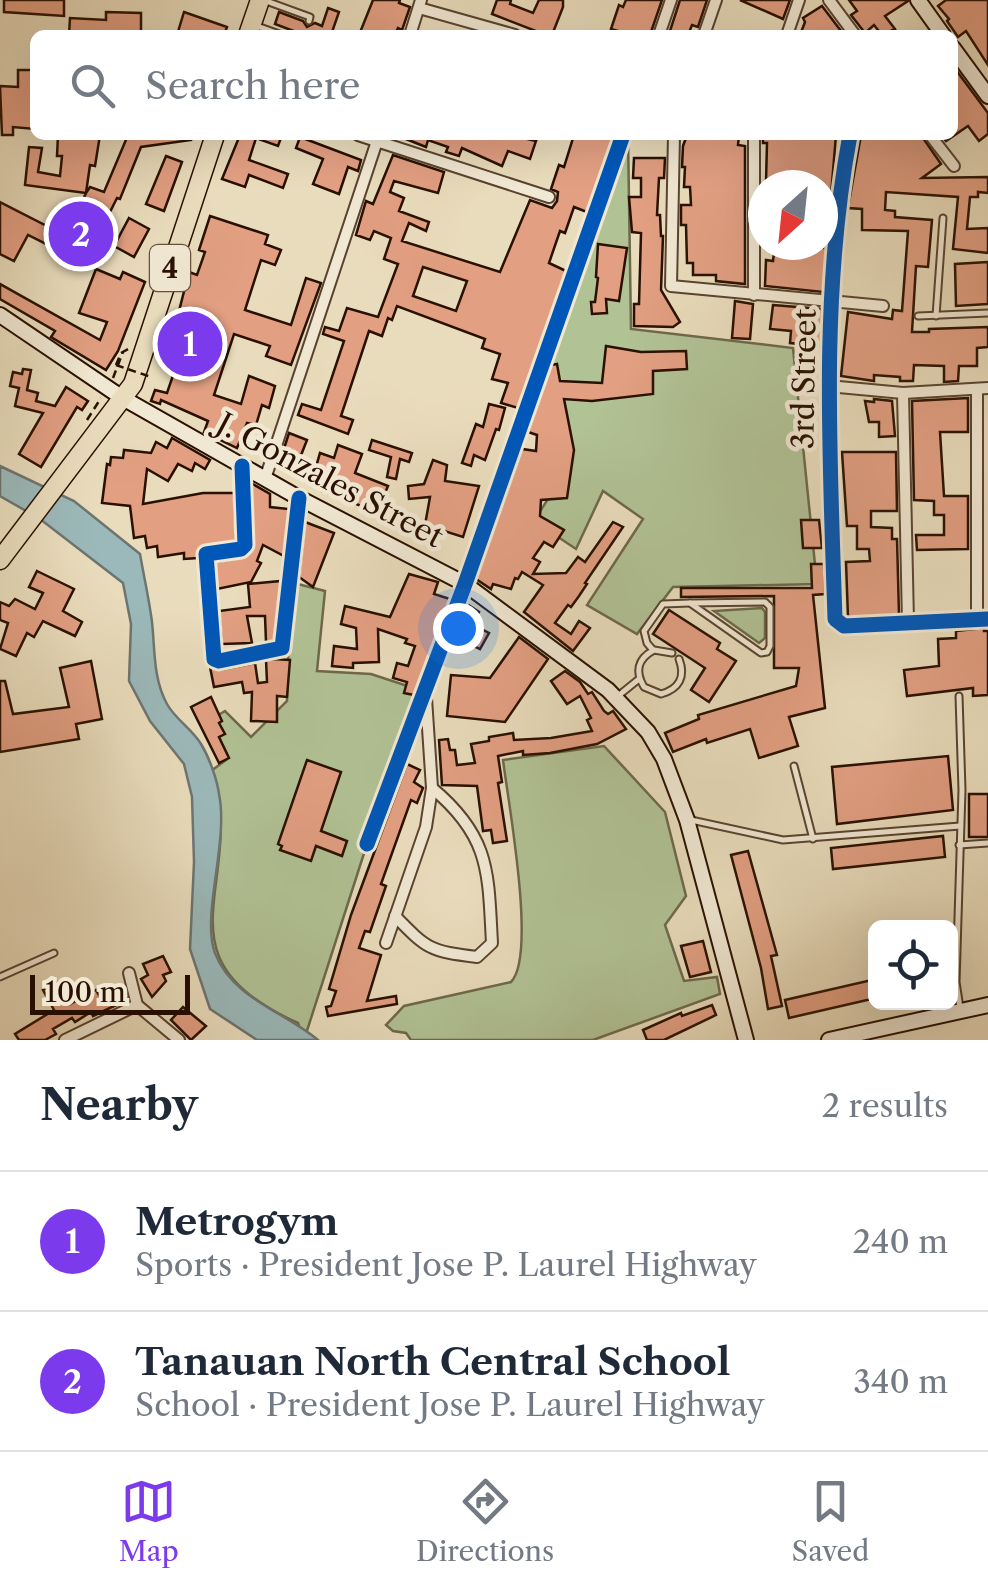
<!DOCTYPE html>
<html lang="en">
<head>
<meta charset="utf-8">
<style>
  body { margin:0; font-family:"Libre Caslon Text",serif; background:#f6f6f7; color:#1f2937 }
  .controls { position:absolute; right:30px; bottom:30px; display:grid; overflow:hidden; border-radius:15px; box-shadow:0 10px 40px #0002 }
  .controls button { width:90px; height:90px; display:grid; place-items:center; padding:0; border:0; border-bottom:2px solid #e0e1e3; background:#fff; color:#1f2937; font:50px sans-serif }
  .compass { position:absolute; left:748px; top:170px; width:90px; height:90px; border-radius:50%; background:#fff; box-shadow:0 10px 40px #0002; rotate:207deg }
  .scale { position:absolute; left:30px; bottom:25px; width:160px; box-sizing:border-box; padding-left:10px; border:5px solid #291001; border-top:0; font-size:28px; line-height:35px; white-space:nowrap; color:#291001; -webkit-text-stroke:8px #f1e8d3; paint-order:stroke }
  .you { position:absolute; left:458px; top:628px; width:35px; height:35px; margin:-25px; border:8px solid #fff; border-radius:50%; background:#1a73e8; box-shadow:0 0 0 15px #1a73e833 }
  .badge { display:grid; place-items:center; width:65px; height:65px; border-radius:50%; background:#7c3aed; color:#fff; font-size:32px; font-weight:700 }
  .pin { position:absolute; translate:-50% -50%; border:5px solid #fff; box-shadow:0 2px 10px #0006 }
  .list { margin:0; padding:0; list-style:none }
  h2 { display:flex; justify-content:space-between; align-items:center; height:130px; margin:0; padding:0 40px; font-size:42px }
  h2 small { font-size:32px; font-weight:400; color:#747a83 }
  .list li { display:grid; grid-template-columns:65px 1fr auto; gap:30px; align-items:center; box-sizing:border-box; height:140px; padding:0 40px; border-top:2px solid #e0e1e3 }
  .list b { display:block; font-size:38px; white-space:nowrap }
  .list p { margin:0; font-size:32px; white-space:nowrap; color:#747a83 }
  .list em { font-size:32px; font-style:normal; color:#747a83 }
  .icon { flex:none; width:55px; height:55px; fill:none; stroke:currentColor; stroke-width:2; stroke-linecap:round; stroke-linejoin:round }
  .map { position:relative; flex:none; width:988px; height:1040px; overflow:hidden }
  .search { position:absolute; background:#fff; box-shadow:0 10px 40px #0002; left:30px; right:30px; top:30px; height:110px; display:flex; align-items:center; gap:25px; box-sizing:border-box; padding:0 35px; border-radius:15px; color:#747a83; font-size:38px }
  .sheet { height:410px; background:#fff }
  nav { display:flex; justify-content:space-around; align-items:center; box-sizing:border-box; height:140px; border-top:2px solid #e0e1e3; background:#fff; font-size:28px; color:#747a83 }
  nav a { display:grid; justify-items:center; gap:5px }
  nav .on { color:#7c3aed }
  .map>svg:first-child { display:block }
  .green { fill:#b1c295; stroke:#6d694b; stroke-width:2.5 }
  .water { fill:#9bb9ba; stroke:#6d7570; stroke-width:2.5 }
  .building { fill:#e29f82; stroke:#291001; stroke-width:2.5; fill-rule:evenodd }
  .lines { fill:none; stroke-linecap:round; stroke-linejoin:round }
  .lane-casing { stroke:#594330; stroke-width:9 }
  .street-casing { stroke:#594330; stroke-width:14 }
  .secondary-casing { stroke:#291001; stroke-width:18 }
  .highway-casing { stroke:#291001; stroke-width:21 }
  .path { stroke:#291001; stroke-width:2.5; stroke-dasharray:8 5; stroke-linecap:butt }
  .lane { stroke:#f1e8d3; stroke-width:5 }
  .street { stroke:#f1e8d3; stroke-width:10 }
  .secondary { stroke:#f1e8d3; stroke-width:14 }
  .highway { stroke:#e9dcbc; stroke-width:18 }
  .path-bridge { stroke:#291001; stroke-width:2.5; stroke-dasharray:8 5; stroke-linecap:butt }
  .cycleway-casing { stroke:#f1e8d3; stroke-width:21 }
  .cycleway { stroke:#0057b8; stroke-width:15 }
  .labels { text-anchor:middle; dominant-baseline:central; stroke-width:9; stroke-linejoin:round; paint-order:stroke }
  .shield { fill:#f1e8d3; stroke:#655140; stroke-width:2.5 }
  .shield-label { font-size:28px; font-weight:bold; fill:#291001 }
  .street-label { font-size:30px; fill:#291001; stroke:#f1e8d3 }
</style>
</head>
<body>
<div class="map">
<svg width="988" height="1040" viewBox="0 0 988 1040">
  <rect width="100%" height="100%" fill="#e9dcbc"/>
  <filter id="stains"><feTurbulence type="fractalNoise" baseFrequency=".002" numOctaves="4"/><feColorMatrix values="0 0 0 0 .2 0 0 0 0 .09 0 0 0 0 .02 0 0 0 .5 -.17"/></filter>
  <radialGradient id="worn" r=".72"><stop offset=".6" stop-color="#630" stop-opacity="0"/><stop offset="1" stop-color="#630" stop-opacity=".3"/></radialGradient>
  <!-- green -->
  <g class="green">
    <path d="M628 135 631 329 793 348 817 584 673 587 637 634 587 605 643 519 603 491 576 549 534 521 565 472 543 364Z"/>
    <path d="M290 582 325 591 317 671 371 674 426 692 367 844 304 1040 298 1023C148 956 250 881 211 771L226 760 205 723 225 711 251 737 287 701Z"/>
    <path d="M762 608 765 612V638L759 643 714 611Z"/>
    <path d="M604 746 665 812 686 896 665 925 684 981 717 977 720 994 593 1040H411L406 1033 393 1031 386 1025 404 1006 511 982C537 956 508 801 503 760Z"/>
  </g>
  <!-- water -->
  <path class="water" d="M0 466 74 501 140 554C144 577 149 599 152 622 155 649 153 679 167 704 175 719 192 729 201 744 209 757 217 779 219 794 229 842 201 915 215 953 232 998 285 1012 318 1040H257L210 1009 190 949 194 862 192 797 184 764 150 721 129 681 131 624 123 583 40 519 0 496Z"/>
  <!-- building -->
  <g class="building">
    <path d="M4 0H64V16L4 12Z"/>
    <path d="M373 0H400L399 3 410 7 402 30 398 28 395 35H359Z"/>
    <path d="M497 0H511L510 4 533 13 539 0H563V7L552 35H546L492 14Z"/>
    <path d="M626 0H662L650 35H616L618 31 611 29 619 5 623 7Z"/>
    <path d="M680 0H707L698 27 692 25 688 35 669 34Z"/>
    <path d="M740 0H790L783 19Z"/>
    <path d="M849 0H907L908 1 885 16 895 29 882 35 874 25 865 33 851 15 857 11Z"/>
    <path d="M946 0H988V65L966 31 958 37 947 21 949 19 938 6Z"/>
    <path d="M822 6 841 31 835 35H800L805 22 803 18Z"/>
    <path d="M328 8 339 12 331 35H304L275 24 279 12 303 21 307 27 315 23 322 26Z"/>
    <path d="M106 12 141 13V35H69L70 18 106 20Z"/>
    <path d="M184 12 227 27 224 35H177Z"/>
    <path d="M953 66 988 113V134L979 141 968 126 946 141 941 135H953Z"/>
    <path d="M18 70H35V129L13 127V135H2L0 86 18 87Z"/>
    <path d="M58 135H100L95 166 90 165 86 193 90 187 104 192 128 135H191V140L141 147 120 199 117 198 110 212 94 205 88 216 78 210 86 193 25 185 29 147 42 148 38 172 60 176 62 156H57Z"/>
    <path d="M240 135H282L278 146 256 138 249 160 288 174 283 188 249 175 245 187 222 179Z"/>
    <path d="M396 135H511L536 141 530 159 508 151 502 166 462 148 459 156 446 152 448 147 428 140 426 147Z"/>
    <path d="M574 135H614L587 212 574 207 565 233 560 231 549 263 566 271 518 408 501 403 508 383 492 379 500 354 482 348 485 339 397 306 392 320 388 318 382 336 369 331 341 416 353 420 348 434 298 415 302 404 321 410 344 341 323 334 325 327 339 331 347 308 378 317 398 264 384 259 391 238 374 231 370 240 356 235 366 201 373 204 393 155 444 172 438 193 394 181 390 192 404 198 399 211 429 222 426 231 409 223 402 241 500 272 530 200 552 208 557 201 558 192 551 189 559 165 564 167ZM423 267 467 281 456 311 413 296Z"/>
    <path d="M687 135H739L738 145 745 146V284L716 281V275H693V263H687L686 225H681V205H691L690 187H684L685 167H682L683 146Z"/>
    <path d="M763 135H836L830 207H823V185L766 182 767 143H763Z"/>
    <path d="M861 135H921L941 164 922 178 988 177V193L978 192V197H970L967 229 988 228V253L953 249 958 197 886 192 885 210 895 211V217L932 220 928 267 916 266 912 332H929V329L988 327V347L977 348V366H959L958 381 944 382V366L914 365 913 381H900V377L874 375V381L841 376 848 312 892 319 893 310 902 311 908 231 862 230V209L848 208Z"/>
    <path d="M300 137 361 160 358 171 348 167 339 194 313 184 323 159 296 148Z"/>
    <path d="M166 156 182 162 164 211 146 204Z"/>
    <path d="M634 158H665L664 178H659L657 215H660L661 236H663L661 290 680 322 673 327 634 326V304H639L641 233 632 232 629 197H641V178H633Z"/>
    <path d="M0 202 78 242 70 256 28 235 14 261 0 254Z"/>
    <path d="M210 216 268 235 265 244 281 250 275 265 261 260 245 310 291 325 306 278 321 283 291 365 266 356 270 346 234 334 214 395 241 404 249 376 275 386 269 408 262 405 256 425 247 423 237 448 204 432 208 421 161 400 160 404 151 401 155 390 167 393 192 320 178 315 189 272 197 275 205 252 199 250Z"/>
    <path d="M129 218 149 229 134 257 114 246Z"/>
    <path d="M823 226H829L823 292 765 286 766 260 773 261 775 245 823 248Z"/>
    <path d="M598 244 627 248 619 301 606 299 607 313 592 314 591 302H595L598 278 596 277Z"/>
    <path d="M988 262V304L956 306 955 264Z"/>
    <path d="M96 269 120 279 123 272 145 282 118 351 106 370 51 337 55 331 0 299V284L100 340 107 322 79 313Z"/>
    <path d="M735 301 753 304 750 339 732 338Z"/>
    <path d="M773 305 822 309 821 346 790 343 791 331 770 329Z"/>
    <path d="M606 346 641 352 686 351 687 369 653 371V394L592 401 564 399 574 450 567 498 541 500 540 516 564 530 553 547 544 542 533 558 540 562 533 574 566 573 578 557 585 562 613 522 623 527 585 583 587 584 579 596 571 607 568 605 555 623 571 634 579 621 590 628 573 651 524 612 543 585 522 572 518 579 515 578 511 589 493 584 491 589 476 579 522 449 536 451 537 435 528 432 551 365 557 364 560 381 602 383Z"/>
    <path d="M23 369 31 370 27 390 38 393 36 401 55 406 66 387 88 401 82 410 77 407 41 467 19 454 43 413 15 406 19 388 10 386 13 372 22 374Z"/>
    <path d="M968 398V432H940L944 496H968V549L917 550 916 535H944V515H934V501L914 500 912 401Z"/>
    <path d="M874 399 892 401 895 436 879 437V422H869L865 401 874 402Z"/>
    <path d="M489 404 505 408 499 430 496 429 485 460 474 455 471 466 462 463 476 424 483 427Z"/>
    <path d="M289 433 307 440 296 468 280 461Z"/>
    <path d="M172 438 210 460 205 469 195 463 192 471 178 464 168 481 147 469 143 504 203 493H234L236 541 202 547 198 558 184 559V553L158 557 157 546 147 548 145 536 134 538 130 506 102 503 107 464 110 465 111 457 123 458 124 450 151 453 156 442 167 448Z"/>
    <path d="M372 440 412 453 409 462 400 459 396 479 387 477 391 457 369 450Z"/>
    <path d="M338 445 362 454 355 473 388 486 377 512 322 491 324 486 312 481 320 453 334 458Z"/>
    <path d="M842 452H896L897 511H871V527L892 528V539H897L899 615 848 617 846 562 870 561 869 549H857V526H847Z"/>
    <path d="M433 460 447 465 445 481 479 486 463 537 425 525 430 497 409 499 408 486 424 484Z"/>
    <path d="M251 483 270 494V507L289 509 284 556 263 545 257 561 261 563 251 582 217 589 215 562 243 557 253 547Z"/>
    <path d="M801 520H819L822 548H803Z"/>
    <path d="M305 522 334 533 313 587 299 577Z"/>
    <path d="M811 564H824L825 594 813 595 825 708 789 717 798 746 759 758 750 729 707 743 706 739 673 752 665 733 699 719 698 715 796 686 799 668H774V596L681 597V588H812Z"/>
    <path d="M37 571 74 589 63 611 82 622 75 636 43 621 34 637 27 633 16 656 0 649 8 623 0 620V602L9 606 15 599 35 609 43 593 29 587Z"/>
    <path d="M409 574 438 582 434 594 450 599 414 695 404 693 407 682 393 678 397 663 408 666 415 646 405 643 407 639 378 629 379 662 353 663V668L332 666 334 646 357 649 356 628 341 624 345 606 390 617Z"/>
    <path d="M281 581 274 641 266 642 265 616H247L252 643 222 644 219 611 250 607 248 584Z"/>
    <path d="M467 604 479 612 472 624 489 633 480 649 456 637Z"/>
    <path d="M669 610 720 643 717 649 736 661 709 702 691 690 705 668 653 634Z"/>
    <path d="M984 628V631H988V695L973 696V688L907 696 904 670 939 666 938 639 956 638V631Z"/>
    <path d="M519 637 548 659 505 722 447 716 451 675 490 678Z"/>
    <path d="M273 659 290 660 287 697 277 696V722L251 721 252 692 244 693 242 682 214 687 210 667 221 670 255 663 258 683 267 682 266 660Z"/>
    <path d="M91 661 102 719 76 724 79 739 0 752V681H5L13 714 69 707 60 668Z"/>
    <path d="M565 671 580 682 588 694 592 692 604 711 608 714 613 711 626 729 597 744 550 753 523 755V751L498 756 502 782 498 783 507 841 493 843 491 830 483 831 477 786 442 785 439 740 448 739 450 750H455L457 765 475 763 471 744 489 741V737L513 733 514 740 551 738 592 731 587 720 591 718 580 696 567 704 551 681Z"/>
    <path d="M211 697 222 721 219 723 225 734 219 737 229 758 219 763 191 707Z"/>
    <path d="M948 756 953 810 837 824 832 767Z"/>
    <path d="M307 760 341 772 321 831 347 841 342 856 316 846 311 861 280 850 282 846 278 844Z"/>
    <path d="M407 764 420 770 414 782 423 788 417 803 411 800 381 884 386 886 370 932 365 931 359 948 381 955 367 1001 396 996 397 1004 328 1016 326 1007 331 1006 336 991 329 989 351 915Z"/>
    <rect x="969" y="794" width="19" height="43"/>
    <path d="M943 836 945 857 833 869 831 848Z"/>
    <path d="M748 851 777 955 771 956 782 1006 768 1009 761 968 731 855Z"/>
    <path d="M703 941 711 972 690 977 681 946Z"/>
    <path d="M163 956 171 972 163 975 166 981 152 997 141 979 148 975 143 964Z"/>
    <path d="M876 979V998L789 1018 785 1000Z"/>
    <path d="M58 982 70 1004 96 990 100 997 124 988 127 1000 93 1016 91 1012 75 1022 72 1018 53 1029 56 1034 45 1040H19L15 1034 54 1010 43 990Z"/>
    <path d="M712 1005 716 1015 664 1040H647L643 1030 681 1013 682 1016Z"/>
    <path d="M183 1007 206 1026 191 1040 171 1020Z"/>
  </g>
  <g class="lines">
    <defs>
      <g id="lane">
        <path d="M266 1 310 17 309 21"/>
        <path d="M257 26 282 35"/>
        <path d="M918 316 988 313"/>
        <path d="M936 316 943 218"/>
        <path d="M765 602 770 607V646L767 652 761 653 690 603Z"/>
        <path d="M653 650 647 643 644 631 663 604 690 603"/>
        <path d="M672 653 654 650C637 659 635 672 644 687L661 694C679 689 686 677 679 659"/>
        <path d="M618 696 639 679"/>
        <path d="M959 696 962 790 956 982 960 1008"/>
        <path d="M794 766 813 839"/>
        <path d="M691 820 783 840 960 826"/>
        <path d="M959 845 988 843"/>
        <path d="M0 977 54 953"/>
      </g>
      <g id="street">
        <path d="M829 0 855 35"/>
        <path d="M419 8 515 35"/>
        <path d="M410 35 421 0"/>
        <path d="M659 35 671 0"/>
        <path d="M704 35 716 0"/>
        <path d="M787 35 799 0"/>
        <path d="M358 135 549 197"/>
        <path d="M674 135 671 286 883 306"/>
        <path d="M754 135V295"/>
        <path d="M850 135C820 294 830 458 835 619L844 626 988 619"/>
        <path d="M930 135 954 166"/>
        <path d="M828 386 903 393 988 388"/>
        <path d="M977 389V619"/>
        <path d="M903 393 908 622"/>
        <path d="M242 466 245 545 241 549 206 554 214 659 219 661 282 648 299 498"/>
        <path d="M265 479 379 135"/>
        <path d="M367 844 465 584 623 135"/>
        <path d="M395 916C428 950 430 951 477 957L492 943C488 873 491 837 432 788"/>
        <path d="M386 943 426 827 432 788 426 698"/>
        <path d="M129 973 137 1005"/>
        <path d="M65 1040 137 1005 179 1040"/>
      </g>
      <g id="secondary">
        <path d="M918 0 943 35"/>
        <path d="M953 48 988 96"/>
        <path d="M0 315 121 397 299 498 465 584 608 690 648 732 664 759 687 820 746 1040"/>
        <path d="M829 1040 988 1005"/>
      </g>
      <g id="highway">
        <path d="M248 35 260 0"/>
        <path d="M0 560 133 384 215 135"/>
      </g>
    </defs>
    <!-- lane casing -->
    <use href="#lane" class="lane-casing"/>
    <!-- street casing -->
    <use href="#street" class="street-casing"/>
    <!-- secondary casing -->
    <use href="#secondary" class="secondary-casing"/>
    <!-- highway casing -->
    <use href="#highway" class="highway-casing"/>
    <!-- path -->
    <g class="path">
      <path d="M116 365 121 353 130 348"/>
      <path d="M113 378 123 352"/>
      <path d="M87 420 101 398"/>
    </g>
    <!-- lane -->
    <use href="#lane" class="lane"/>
    <!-- street -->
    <use href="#street" class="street"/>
    <!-- secondary -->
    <use href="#secondary" class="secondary"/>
    <!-- highway -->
    <use href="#highway" class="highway"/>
    <!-- path-bridge -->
    <path class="path-bridge" d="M116 365 151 377"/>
    <defs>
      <g id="cycleway">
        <path d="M850 135C820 294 830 458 835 619L844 626 988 619"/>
        <path d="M242 466 245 545 241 549 206 554 214 659 219 661 282 648 299 498"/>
        <path d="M367 844 465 584 623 135"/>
      </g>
    </defs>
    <!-- cycleway casing -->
    <use href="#cycleway" class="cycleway-casing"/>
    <!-- cycleway -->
    <use href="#cycleway" class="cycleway"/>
  </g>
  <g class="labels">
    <!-- shield labels -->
    <rect class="shield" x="150" y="245" width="40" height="46" rx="8"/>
    <g class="shield-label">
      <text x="170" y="268">4</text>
    </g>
    <!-- street labels -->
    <g class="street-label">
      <text transform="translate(804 379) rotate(-89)">3rd Street</text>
      <text transform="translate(330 480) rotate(28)">J. Gonzales Street</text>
    </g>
  </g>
  <rect width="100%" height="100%" filter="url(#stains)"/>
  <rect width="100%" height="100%" fill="url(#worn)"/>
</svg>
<div class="controls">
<button><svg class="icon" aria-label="locate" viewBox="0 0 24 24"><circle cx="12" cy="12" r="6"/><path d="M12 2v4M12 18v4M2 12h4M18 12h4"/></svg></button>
</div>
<svg class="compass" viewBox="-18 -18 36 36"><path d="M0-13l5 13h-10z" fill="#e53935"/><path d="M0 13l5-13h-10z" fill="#747a83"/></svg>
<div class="scale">100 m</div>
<div class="you"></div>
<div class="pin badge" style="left:190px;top:344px">1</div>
<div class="pin badge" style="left:81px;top:234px">2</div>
<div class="search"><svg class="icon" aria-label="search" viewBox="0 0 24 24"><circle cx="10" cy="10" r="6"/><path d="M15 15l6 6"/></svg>Search here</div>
</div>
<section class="sheet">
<h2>Nearby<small>2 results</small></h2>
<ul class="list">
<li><span class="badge">1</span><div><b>Metrogym</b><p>Sports · President Jose P. Laurel Highway</p></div><em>240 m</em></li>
<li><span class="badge">2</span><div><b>Tanauan North Central School</b><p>School · President Jose P. Laurel Highway</p></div><em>340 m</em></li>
</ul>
</section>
<nav>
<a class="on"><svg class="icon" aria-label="map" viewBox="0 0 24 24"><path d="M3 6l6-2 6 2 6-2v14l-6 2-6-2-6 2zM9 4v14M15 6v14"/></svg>Map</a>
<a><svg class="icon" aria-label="directions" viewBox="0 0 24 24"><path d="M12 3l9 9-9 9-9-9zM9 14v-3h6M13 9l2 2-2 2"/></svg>Directions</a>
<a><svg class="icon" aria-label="saved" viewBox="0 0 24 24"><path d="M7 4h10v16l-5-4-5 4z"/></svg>Saved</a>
</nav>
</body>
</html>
